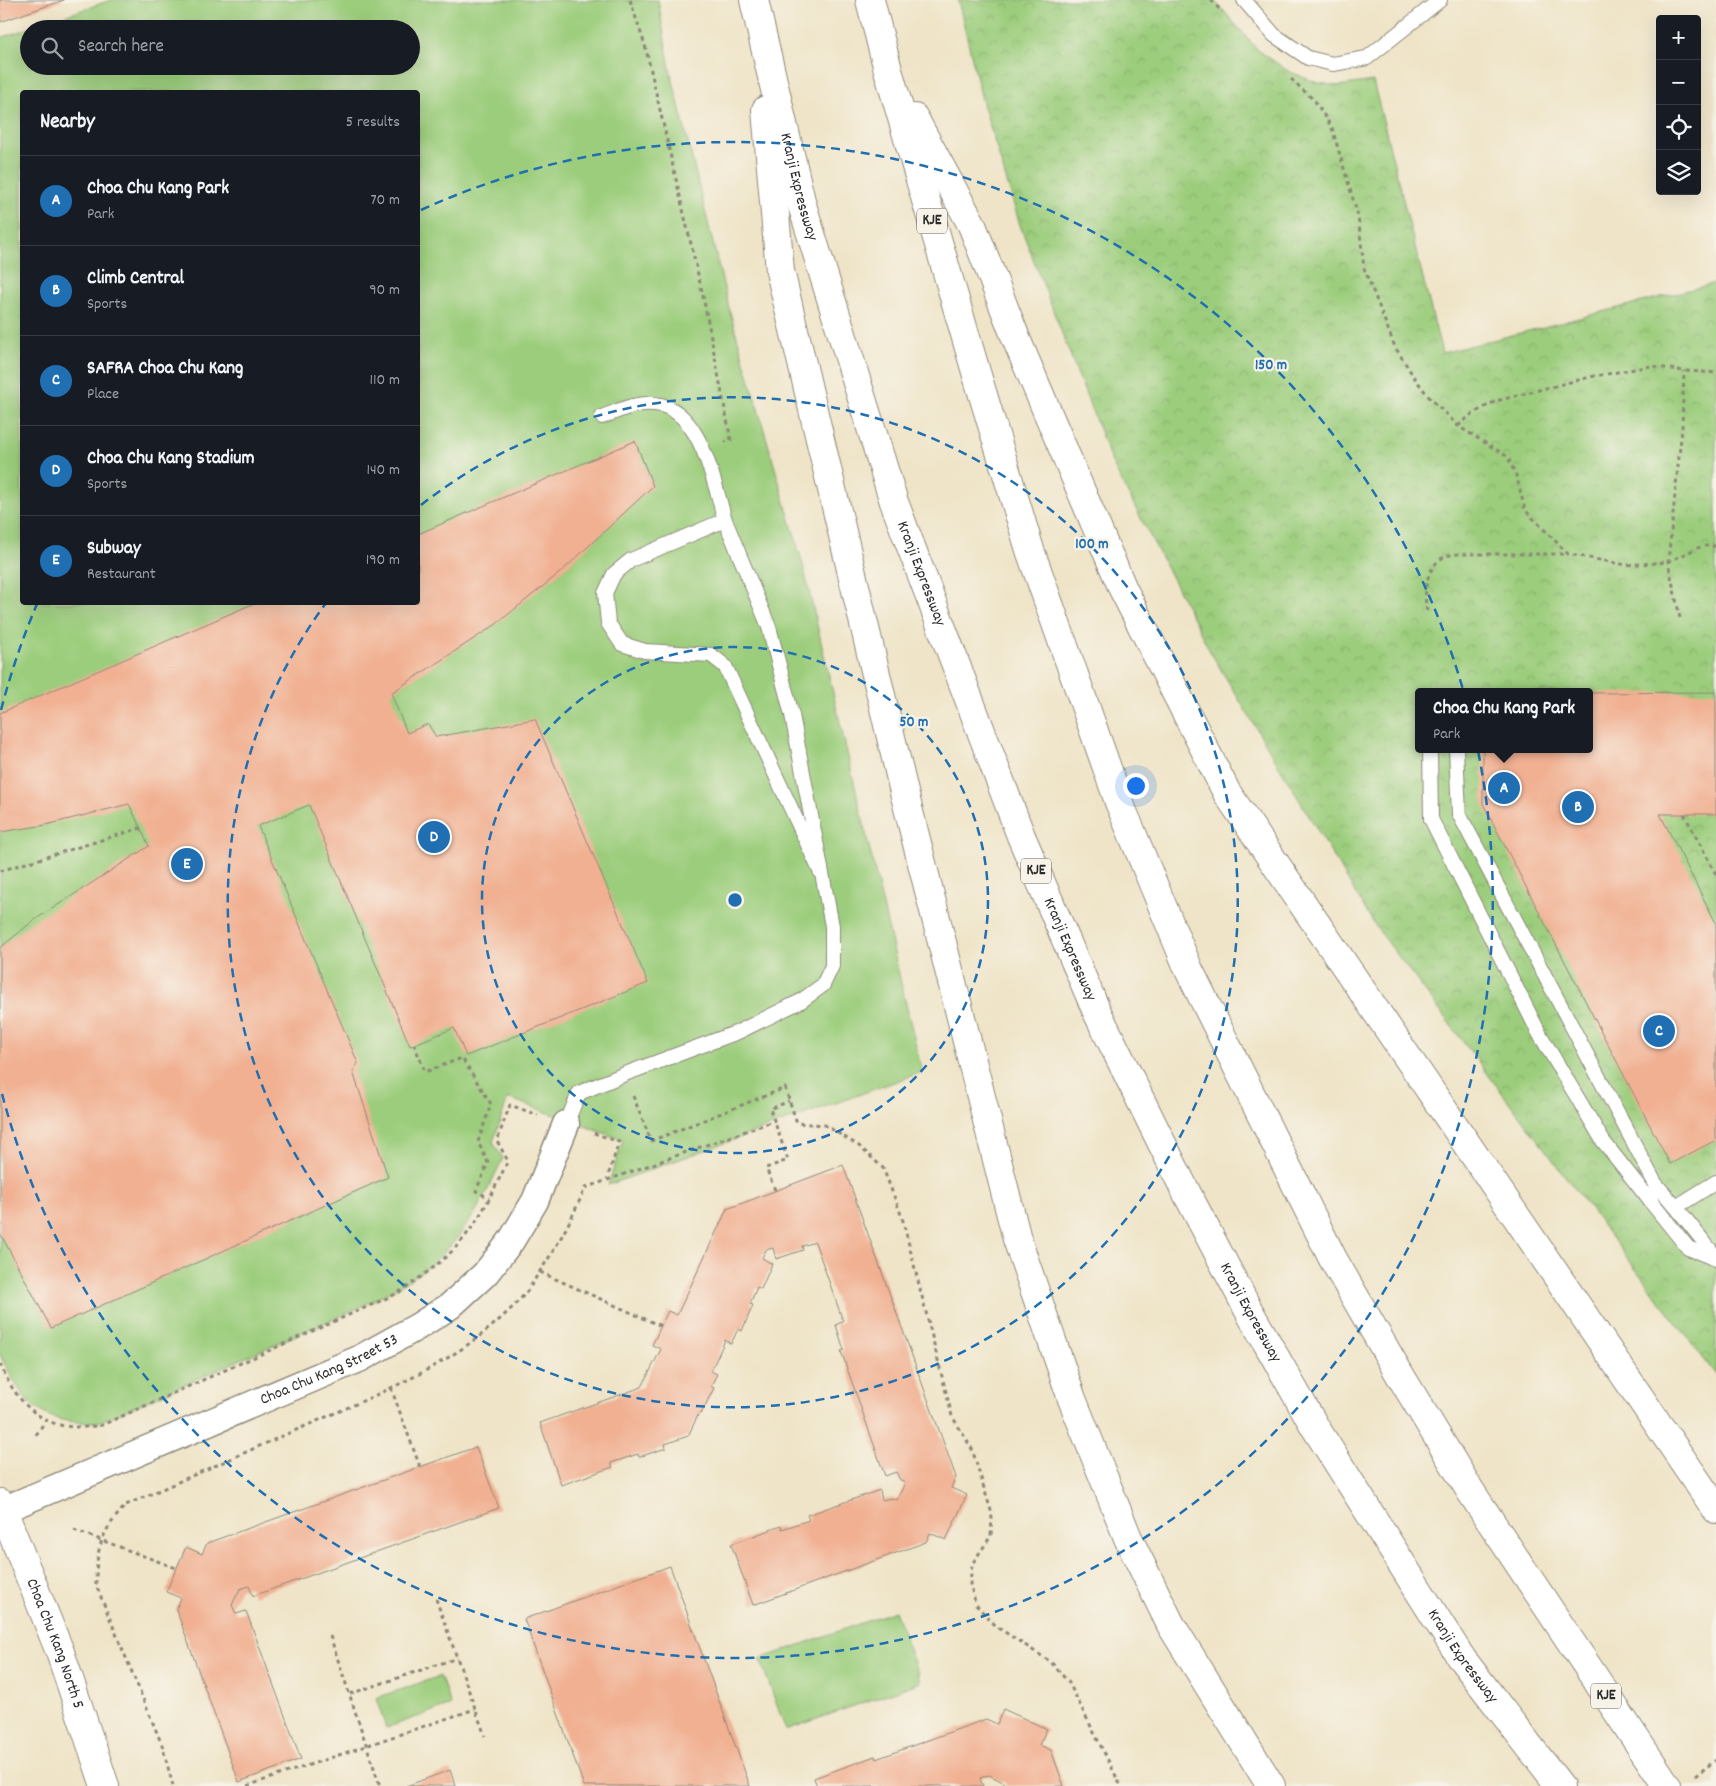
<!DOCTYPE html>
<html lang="en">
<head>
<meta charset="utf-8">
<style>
  body { margin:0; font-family:Dekko,sans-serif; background:#242831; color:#f1f3f6 }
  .controls { position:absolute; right:15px; top:15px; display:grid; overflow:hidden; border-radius:5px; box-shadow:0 5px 20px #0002 }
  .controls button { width:45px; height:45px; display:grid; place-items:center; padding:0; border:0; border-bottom:1px solid #363941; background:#171b24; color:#f1f3f6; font:25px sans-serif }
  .you { position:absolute; left:1135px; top:785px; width:18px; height:18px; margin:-12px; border:4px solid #fff; border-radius:50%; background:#1a73e8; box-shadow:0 0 0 8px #1a73e833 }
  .badge { display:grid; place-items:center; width:32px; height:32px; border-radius:50%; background:#1f6fb2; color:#fff; font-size:16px; font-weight:700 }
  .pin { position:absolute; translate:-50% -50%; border:2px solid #fff; box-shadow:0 1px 5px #0006 }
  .popup { position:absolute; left:1415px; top:688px; width:178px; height:65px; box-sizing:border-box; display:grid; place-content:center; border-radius:5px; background:#171b24; filter:drop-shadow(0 1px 4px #0005); font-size:16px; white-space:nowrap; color:#9ea1a6 }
  .popup b { font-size:19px; color:#f1f3f6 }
  .popup::after { content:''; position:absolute; left:50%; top:100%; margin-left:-10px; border:10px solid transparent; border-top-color:#171b24 }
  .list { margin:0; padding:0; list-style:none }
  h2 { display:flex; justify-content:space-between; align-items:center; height:65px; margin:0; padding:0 20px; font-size:21px }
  h2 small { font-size:16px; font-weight:400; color:#9ea1a6 }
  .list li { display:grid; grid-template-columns:32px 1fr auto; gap:15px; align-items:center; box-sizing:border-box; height:90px; padding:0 20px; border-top:1px solid #363941 }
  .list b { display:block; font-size:19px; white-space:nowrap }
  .list p { margin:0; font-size:16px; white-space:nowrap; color:#9ea1a6 }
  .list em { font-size:16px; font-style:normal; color:#9ea1a6 }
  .icon { flex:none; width:28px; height:28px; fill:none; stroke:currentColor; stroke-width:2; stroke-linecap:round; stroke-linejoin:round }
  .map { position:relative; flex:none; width:1716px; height:1786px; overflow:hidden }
  .search { position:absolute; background:#171b24; box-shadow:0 5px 20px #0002; left:20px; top:20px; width:400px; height:55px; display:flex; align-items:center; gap:12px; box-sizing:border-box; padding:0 18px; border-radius:28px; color:#9ea1a6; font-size:19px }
  .panel { position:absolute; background:#171b24; box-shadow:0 5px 20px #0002; left:20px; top:90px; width:400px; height:515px; border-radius:5px }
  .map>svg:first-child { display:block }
  .park { fill:url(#park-crowns); stroke:#637c54; fill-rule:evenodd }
  .pitch { fill:#9bcd7c; stroke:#637c54; fill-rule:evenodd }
  .building { fill:#f1b092 }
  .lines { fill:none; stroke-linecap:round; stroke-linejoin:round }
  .lane-casing { stroke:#8d8879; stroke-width:16 }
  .street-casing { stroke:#8d8879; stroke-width:29 }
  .secondary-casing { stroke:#8d8879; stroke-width:30 }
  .highway-casing { stroke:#8d8879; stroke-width:30 }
  .path { stroke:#8d8879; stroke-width:3; stroke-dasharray:4 4; stroke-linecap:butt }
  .lane { stroke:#fff; stroke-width:14 }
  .street { stroke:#fff; stroke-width:26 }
  .secondary { stroke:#fff; stroke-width:28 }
  .highway { stroke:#fff; stroke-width:28 }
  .ring { fill:none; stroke:#1f6fb2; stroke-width:2.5; stroke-dasharray:9 6 }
  .labels { text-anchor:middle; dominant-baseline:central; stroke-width:4.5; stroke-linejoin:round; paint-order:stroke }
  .shield { fill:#f7f3e8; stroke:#686764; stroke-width:1 }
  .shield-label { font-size:15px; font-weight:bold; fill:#2b2b2b }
  .street-label { font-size:16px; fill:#2b2b2b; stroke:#f7f3e8 }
  .centre { fill:#1f6fb2; stroke:#f7f3e8; stroke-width:2.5 }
  .ring-label { font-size:15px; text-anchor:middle; font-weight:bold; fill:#1f6fb2; stroke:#f7f3e8; stroke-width:4.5; stroke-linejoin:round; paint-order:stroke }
</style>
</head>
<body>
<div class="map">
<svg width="1716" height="1786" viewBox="0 0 1716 1786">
  <defs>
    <pattern id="park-crowns" width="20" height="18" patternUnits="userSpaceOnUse" patternTransform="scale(1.25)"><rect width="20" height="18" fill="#9bcd7c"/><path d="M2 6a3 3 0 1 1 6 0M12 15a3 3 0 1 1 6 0" fill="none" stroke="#86b06b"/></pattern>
  </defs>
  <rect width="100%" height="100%" fill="#f7f3e8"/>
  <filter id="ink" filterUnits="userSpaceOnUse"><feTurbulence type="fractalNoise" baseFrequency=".02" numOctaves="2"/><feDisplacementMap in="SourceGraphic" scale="10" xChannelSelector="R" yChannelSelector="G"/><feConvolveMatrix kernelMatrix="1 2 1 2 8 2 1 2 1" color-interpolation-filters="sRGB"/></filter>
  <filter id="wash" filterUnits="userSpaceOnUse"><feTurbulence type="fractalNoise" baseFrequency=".0096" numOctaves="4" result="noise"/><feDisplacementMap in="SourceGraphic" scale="20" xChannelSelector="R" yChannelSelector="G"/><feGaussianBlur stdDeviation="1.12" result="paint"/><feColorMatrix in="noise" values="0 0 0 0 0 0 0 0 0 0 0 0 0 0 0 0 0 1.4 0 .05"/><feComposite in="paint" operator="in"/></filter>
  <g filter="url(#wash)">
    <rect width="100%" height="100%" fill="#efe4c7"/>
    <!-- park -->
    <path class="park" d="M958 0H1214L1258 50 1288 71 1315 82 1338 86 1373 81 1442 353 1716 283V1375L1374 924 1211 653 1113 465 1020 225 982 100ZM1419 692H1589V749H1419Z"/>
    <!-- pitch -->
    <g class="pitch">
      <path d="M111 0H658L670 69 730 312 803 565 922 1072 608 1185 623 1140 508 1098 493 1142 503 1158C489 1188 475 1217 453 1243 411 1291 337 1317 280 1342 219 1369 159 1396 99 1422 39 1425 25 1405 0 1355V38ZM29 29H411V66H29ZM22 92H418V602H22Z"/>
      <path d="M895 1611 921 1682 786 1730 760 1659Z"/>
      <path d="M440 1676 451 1705 386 1728 376 1698Z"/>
    </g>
    <g id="blocks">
      <!-- building -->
      <g class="building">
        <path d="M0 0H64L0 22Z"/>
        <path d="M635 441 653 486 562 571 495 625 391 693 407 733 428 724 436 737 535 719 648 983 466 1056 454 1028 410 1046 309 805 258 826 358 1063 353 1072 388 1177 51 1328 0 1233V948L33 921 149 846 129 804 46 825 0 832V713L257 602H418V534Z"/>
        <path d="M1716 692V814H1660L1716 923V1140L1670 1164 1483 804V749H1589V693Z"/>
        <path d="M843 1165 956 1477 951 1488 967 1495 946 1540 930 1533 926 1542 753 1605 731 1544 781 1526 782 1529 809 1520 807 1515 880 1490 882 1500 891 1498 897 1500 905 1483 900 1480 896 1472 885 1476 841 1351 844 1350 836 1325 843 1321 815 1242 802 1246 803 1250 776 1259 773 1248 766 1250 762 1258 772 1264 761 1289 757 1287 750 1304 753 1305 742 1331 738 1329 731 1344 725 1340 711 1371 717 1374 711 1386 714 1388 701 1414 699 1413 688 1436 665 1444 666 1448 639 1457 638 1454 611 1463 613 1467 561 1485 540 1423 642 1387 661 1349 652 1345 668 1311 677 1315 727 1209Z"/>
        <path d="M476 1447 499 1508 253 1596 249 1586 240 1589 232 1605 236 1614 246 1611 301 1759 239 1782 176 1609 181 1598 166 1592 186 1547 202 1554 207 1543Z"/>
        <path d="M670 1566 750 1786H584L524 1619Z"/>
        <path d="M1003 1709 1047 1729 1039 1745 1051 1750 1064 1786H1006L1005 1783 989 1775 980 1778 983 1786H817L814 1778 875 1756 876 1759 986 1719 997 1724Z"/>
        <path d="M450 1770 456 1786H406Z"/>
      </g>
    </g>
  </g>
  <g filter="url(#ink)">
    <use href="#blocks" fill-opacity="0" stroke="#8d8879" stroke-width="1"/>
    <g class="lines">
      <defs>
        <g id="lane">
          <path d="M1244 0 1274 35 1308 58 1333 64 1367 58 1440 0"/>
          <path d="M602 417C618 411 636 402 654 404 701 407 714 484 725 520"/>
          <path d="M1430 749 1431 819 1539 1033 1603 1141 1651 1202"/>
          <path d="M1456 749 1459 814 1655 1183 1676 1207"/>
          <path d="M566 1124 579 1093 625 1074 738 1032 801 1001 823 985 832 966V926L792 715 769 627 725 520 631 560 614 574 605 593 608 623 622 644 645 651 711 655 725 666 821 873"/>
          <path d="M1716 1182 1676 1207 1716 1257"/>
          <path d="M1652 1194 1651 1202 1688 1248 1716 1259"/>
        </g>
        <g id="street">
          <path id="s1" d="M3 1510 359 1359 417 1327 450 1306 485 1274 511 1241 535 1201 566 1124"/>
        </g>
        <g id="secondary">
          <path id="s2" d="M0 1503 60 1652 105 1786"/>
        </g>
        <g id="highway">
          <path id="s3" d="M754 0 802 205 894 502 1021 836 1097 1012 1183 1186 1250 1313 1315 1427 1462 1659 1560 1786"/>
          <path d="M870 0 888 70 976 372 1030 550 1119 802 1189 970 1333 1259 1400 1375 1471 1492 1667 1786"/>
          <path d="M766 110 780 271 904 792 1017 1239 1072 1399 1128 1538 1171 1625 1271 1786"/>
          <path d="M914 118 972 225 1017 341 1123 589 1227 793 1716 1509"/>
        </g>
      </defs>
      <!-- lane casing -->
      <use href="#lane" class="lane-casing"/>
      <!-- street casing -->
      <use href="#street" class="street-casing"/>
      <!-- secondary casing -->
      <use href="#secondary" class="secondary-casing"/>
      <!-- highway casing -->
      <use href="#highway" class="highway-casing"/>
      <!-- path -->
      <g class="path">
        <path d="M630 0 645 45 703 296 731 440 725 442"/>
        <path d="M1211 0 1222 12"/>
        <path d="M1291 79 1315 101 1332 128 1358 216 1364 268 1395 347 1414 377 1429 397 1458 426 1508 457 1517 478 1525 510 1568 554 1626 565 1668 562 1702 546H1716"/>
        <path d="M1458 426 1472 414 1496 401 1590 377 1651 366 1684 371 1716 373"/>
        <path d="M1427 611C1423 592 1426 565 1446 556 1450 555 1454 554 1458 554H1567"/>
        <path d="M1680 618 1668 562 1682 428 1684 371"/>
        <path d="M1684 814 1716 874"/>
        <path d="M0 871 141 828"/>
        <path d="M414 1044 425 1072 462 1058 491 1104 478 1142 488 1163 476 1191 489 1198"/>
        <path d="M633 1096 651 1141 785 1088 797 1123 825 1125 859 1146 883 1168 902 1217 952 1416 972 1449 992 1514 991 1536 972 1564 970 1584 976 1605 997 1627 1051 1662 1069 1683 1121 1786"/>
        <path d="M594 1133 619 1142 607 1179"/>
        <path d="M775 1190 766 1168 788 1160 770 1109 789 1101"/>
        <path d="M540 1272 661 1326"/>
        <path d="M0 1364C14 1398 39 1428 79 1427 87 1427 95 1426 102 1425L398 1293C418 1279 439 1265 456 1247 479 1223 493 1191 508 1161L497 1141 510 1105 538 1115"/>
        <path d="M391 1388 420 1467"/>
        <path d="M36 1435 46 1420"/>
        <path d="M74 1530 176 1568"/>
        <path d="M436 1599 485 1736"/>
        <path d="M330 1636 380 1786"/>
        <path d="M350 1694 457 1658"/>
        <path d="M1695 1776 1716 1760"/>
        <path d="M173 1786 162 1745 96 1585C96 1548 101 1532 126 1505 187 1478 248 1451 310 1424 387 1390 465 1361 523 1296 529 1290 533 1282 538 1274 557 1247 572 1219 585 1188L774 1121"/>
        <path d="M247 1786 475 1709"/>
      </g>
      <!-- lane -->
      <use href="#lane" class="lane"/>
      <!-- street -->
      <use href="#street" class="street"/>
      <!-- secondary -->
      <use href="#secondary" class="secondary"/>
      <!-- highway -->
      <use href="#highway" class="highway"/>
    </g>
  </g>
  <!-- distance rings -->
  <g class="ring">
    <circle cx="735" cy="900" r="253"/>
    <path d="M421 505A505 505 0 1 1 326 603"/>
    <path d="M1 710A758 758 0 0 1 37 604M421 210A758 758 0 1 1 1 1090"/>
  </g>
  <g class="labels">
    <!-- shield labels -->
    <g class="shield">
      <rect x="917" y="208.5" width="30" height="25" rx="4"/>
      <rect x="1021" y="858.5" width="30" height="25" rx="4"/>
      <rect x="1591" y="1683.5" width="30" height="25" rx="4"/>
    </g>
    <g class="shield-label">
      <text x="932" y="221">KJE</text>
      <text x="1036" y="871">KJE</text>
      <text x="1606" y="1696">KJE</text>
    </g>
    <!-- street labels -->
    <g class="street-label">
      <text stroke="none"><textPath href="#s3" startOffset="192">Kranji Expressway</textPath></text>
      <text stroke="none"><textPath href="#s3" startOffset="598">Kranji Expressway</textPath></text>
      <text stroke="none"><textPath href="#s3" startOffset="1002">Kranji Expressway</textPath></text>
      <text stroke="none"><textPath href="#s3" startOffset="1408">Kranji Expressway</textPath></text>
      <text stroke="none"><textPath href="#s1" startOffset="355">Choa Chu Kang Street 53</textPath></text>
      <text stroke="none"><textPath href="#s2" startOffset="151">Choa Chu Kang North 5</textPath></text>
      <text stroke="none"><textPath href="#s3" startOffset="1812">Kranji Expressway</textPath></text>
    </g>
  </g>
  <circle cx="735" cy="900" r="8" class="centre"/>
  <g class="ring-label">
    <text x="1271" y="369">150 m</text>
    <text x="1092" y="548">100 m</text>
    <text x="914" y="726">50 m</text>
  </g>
</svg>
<div class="controls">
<button>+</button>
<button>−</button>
<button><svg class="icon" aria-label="locate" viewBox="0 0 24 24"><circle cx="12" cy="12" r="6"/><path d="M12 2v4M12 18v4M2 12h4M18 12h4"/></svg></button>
<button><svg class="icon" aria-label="layers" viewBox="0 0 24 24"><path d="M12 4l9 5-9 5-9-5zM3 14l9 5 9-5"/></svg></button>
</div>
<div class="you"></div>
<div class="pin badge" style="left:1504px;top:788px">A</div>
<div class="popup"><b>Choa Chu Kang Park</b>Park</div>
<div class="pin badge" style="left:1578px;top:807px">B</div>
<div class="pin badge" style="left:1659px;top:1031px">C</div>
<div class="pin badge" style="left:434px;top:837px">D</div>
<div class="pin badge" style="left:187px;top:864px">E</div>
<div class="search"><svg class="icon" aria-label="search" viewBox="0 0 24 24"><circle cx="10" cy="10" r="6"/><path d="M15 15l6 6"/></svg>Search here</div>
<section class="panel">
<h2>Nearby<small>5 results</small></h2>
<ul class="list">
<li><span class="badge">A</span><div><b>Choa Chu Kang Park</b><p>Park</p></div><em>70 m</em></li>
<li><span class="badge">B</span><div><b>Climb Central</b><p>Sports</p></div><em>90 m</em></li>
<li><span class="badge">C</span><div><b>SAFRA Choa Chu Kang</b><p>Place</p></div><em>110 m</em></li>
<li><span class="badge">D</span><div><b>Choa Chu Kang Stadium</b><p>Sports</p></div><em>140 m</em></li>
<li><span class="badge">E</span><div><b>Subway</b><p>Restaurant</p></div><em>190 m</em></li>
</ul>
</section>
</div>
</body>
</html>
